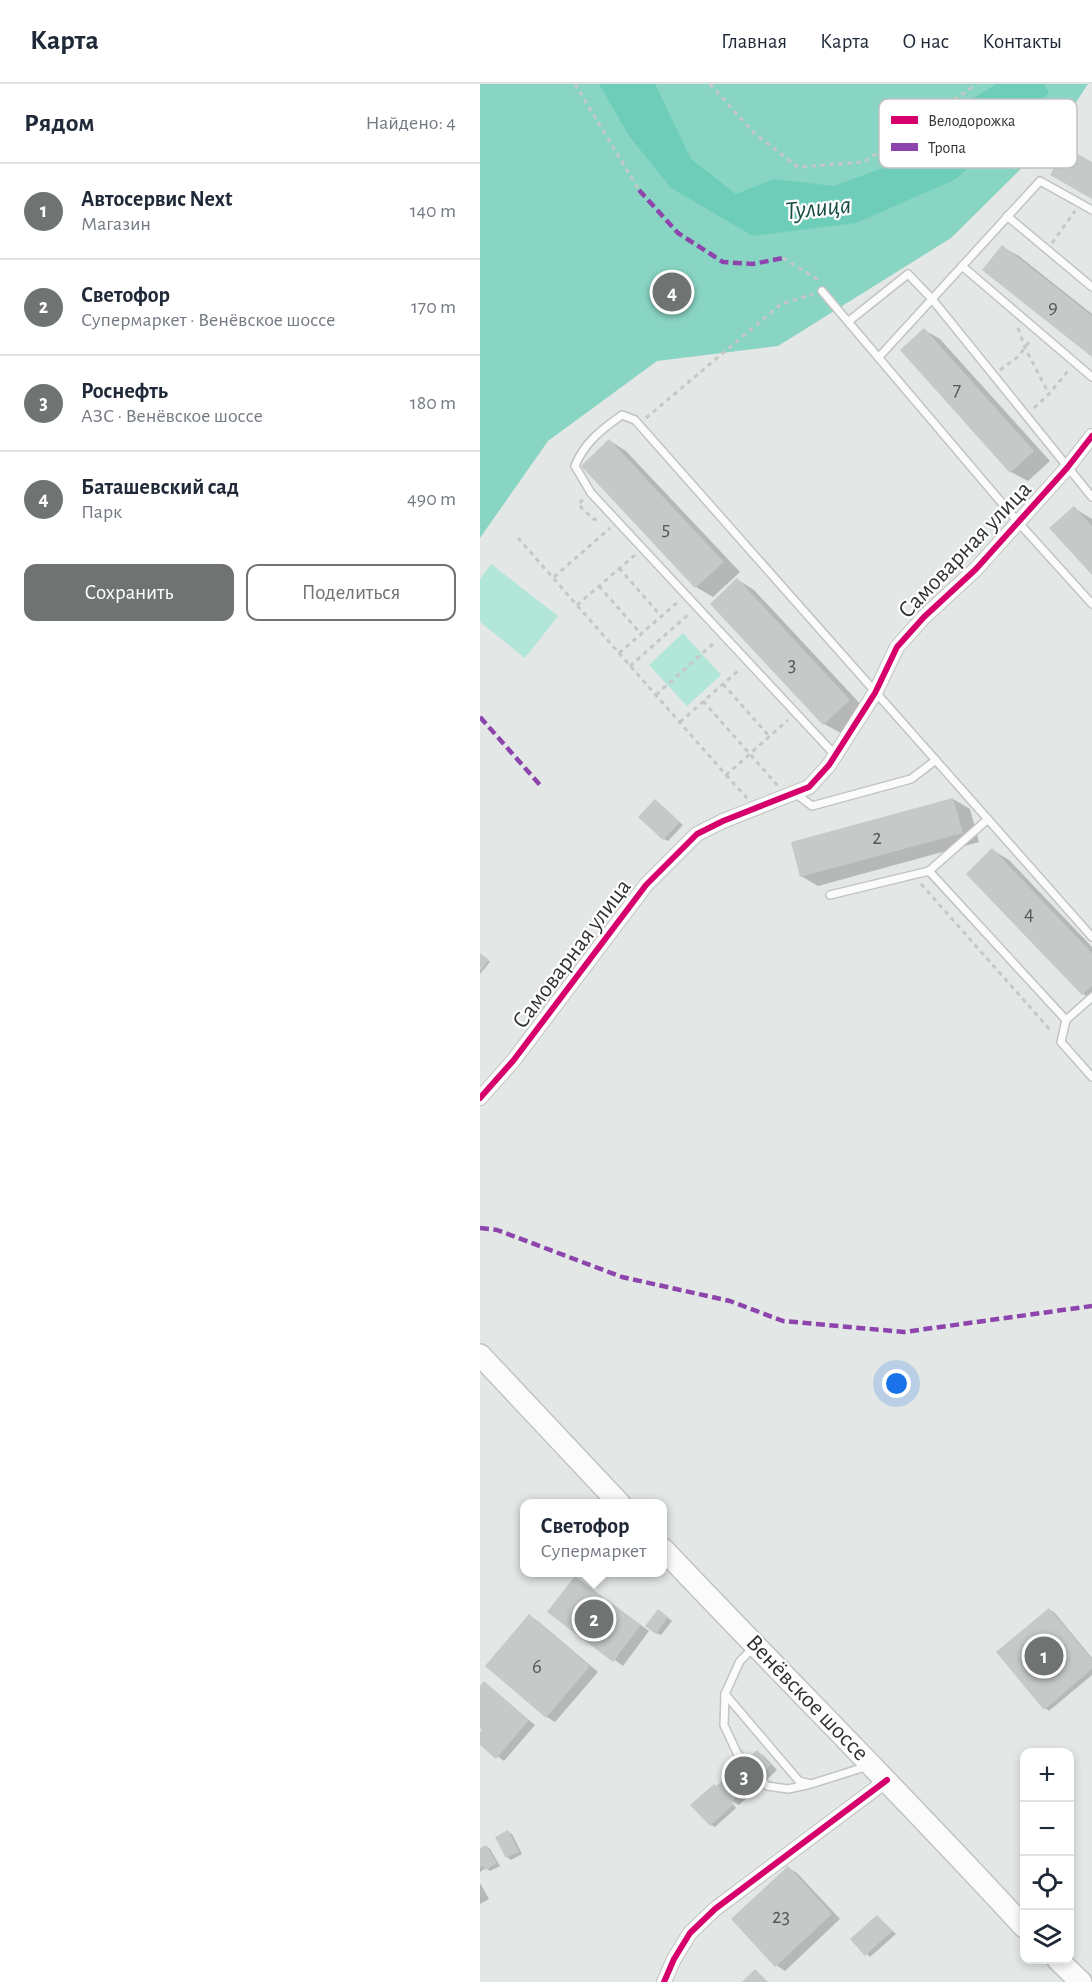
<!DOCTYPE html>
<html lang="ru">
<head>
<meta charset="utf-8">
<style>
  body { margin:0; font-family:"Alegreya Sans",sans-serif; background:#f2f2f3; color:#1f2937 }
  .controls { position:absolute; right:18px; bottom:18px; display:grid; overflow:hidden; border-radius:12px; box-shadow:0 3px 9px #0003 }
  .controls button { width:54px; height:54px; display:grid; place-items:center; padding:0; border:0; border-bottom:2px solid #e0e1e3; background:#fff; color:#1f2937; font:30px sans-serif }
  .you { position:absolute; left:417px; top:1300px; width:21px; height:21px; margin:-15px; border:4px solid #fff; border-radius:50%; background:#1a73e8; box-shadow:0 0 0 9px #1a73e833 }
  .badge { display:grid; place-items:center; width:39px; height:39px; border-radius:50%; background:#6f7371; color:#fff; font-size:20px; font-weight:700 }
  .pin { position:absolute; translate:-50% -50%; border:3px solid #fff; box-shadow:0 2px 6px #0006 }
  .popup { position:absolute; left:40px; top:1415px; width:147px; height:78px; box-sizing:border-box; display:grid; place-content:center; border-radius:12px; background:#fff; filter:drop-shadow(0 2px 4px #0005); font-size:20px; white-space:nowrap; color:#747a83 }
  .popup b { font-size:22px; color:#1f2937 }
  .popup::after { content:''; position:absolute; left:50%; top:100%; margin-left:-12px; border:12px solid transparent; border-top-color:#fff }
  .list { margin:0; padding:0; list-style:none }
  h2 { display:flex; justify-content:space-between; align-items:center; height:78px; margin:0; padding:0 24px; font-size:26px }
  h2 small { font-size:20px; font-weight:400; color:#747a83 }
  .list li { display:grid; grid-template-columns:39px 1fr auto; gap:18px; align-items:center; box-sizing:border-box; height:96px; padding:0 24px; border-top:2px solid #e0e1e3 }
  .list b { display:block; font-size:22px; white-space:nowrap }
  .list p { margin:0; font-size:20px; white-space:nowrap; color:#747a83 }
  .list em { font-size:20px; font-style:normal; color:#747a83 }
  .actions { display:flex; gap:12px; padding:18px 24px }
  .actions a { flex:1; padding:14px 0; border:2px solid #6f7371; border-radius:12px; text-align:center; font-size:21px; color:#6f7371 }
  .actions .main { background:#6f7371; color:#fff }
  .icon { flex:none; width:33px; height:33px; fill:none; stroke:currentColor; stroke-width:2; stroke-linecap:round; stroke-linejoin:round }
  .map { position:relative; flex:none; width:612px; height:1898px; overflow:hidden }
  header { display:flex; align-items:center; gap:36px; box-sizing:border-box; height:84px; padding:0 30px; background:#fff; border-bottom:2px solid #e0e1e3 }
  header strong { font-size:28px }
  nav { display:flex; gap:33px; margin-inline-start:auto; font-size:21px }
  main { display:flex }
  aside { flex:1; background:#fff }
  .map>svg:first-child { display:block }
  .green { fill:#b1e6d8 }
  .forest { fill:#89d5c3 }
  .water { fill:#6ecdb8 }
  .shadow { fill:#0003 }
  .building { fill:#c5c9c7 }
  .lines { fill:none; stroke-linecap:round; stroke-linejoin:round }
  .lane-casing { stroke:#c1c4c3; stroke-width:10 }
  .street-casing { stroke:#c1c4c3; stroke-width:16 }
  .primary-casing { stroke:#c1c4c3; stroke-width:24 }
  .path { stroke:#c6c7c7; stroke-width:3; stroke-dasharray:4.5 4.5; stroke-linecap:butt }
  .lane { stroke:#fbfbfb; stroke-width:7 }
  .street { stroke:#fbfbfb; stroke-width:14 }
  .primary { stroke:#fbfbfb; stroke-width:21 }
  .quiet { stroke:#8e44ad; stroke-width:4.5; stroke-dasharray:9 4.5; stroke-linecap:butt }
  .cycleway-casing { stroke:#fff; stroke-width:10 }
  .cycleway { stroke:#d6006c; stroke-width:6 }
  .labels { text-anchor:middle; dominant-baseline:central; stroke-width:4.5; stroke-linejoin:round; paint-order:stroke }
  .number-label { font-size:21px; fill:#565958 }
  .street-label { font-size:24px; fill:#313433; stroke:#fff }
  .water-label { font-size:26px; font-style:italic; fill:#174e41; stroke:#fff }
  .key { fill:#fff; stroke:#c1c2c2; stroke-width:1.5 }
  .key-label { font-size:16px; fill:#313433 }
</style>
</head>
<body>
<header>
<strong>Карта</strong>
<nav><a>Главная</a><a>Карта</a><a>О нас</a><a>Контакты</a></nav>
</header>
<main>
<aside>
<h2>Рядом<small>Найдено: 4</small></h2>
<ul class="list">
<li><span class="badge">1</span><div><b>Автосервис Next</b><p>Магазин</p></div><em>140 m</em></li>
<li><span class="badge">2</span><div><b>Светофор</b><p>Супермаркет · Венёвское шоссе</p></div><em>170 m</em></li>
<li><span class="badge">3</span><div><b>Роснефть</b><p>АЗС · Венёвское шоссе</p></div><em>180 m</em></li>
<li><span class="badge">4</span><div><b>Баташевский сад</b><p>Парк</p></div><em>490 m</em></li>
</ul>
<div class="actions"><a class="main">Сохранить</a><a>Поделиться</a></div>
</aside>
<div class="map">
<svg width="612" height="1898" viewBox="0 0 612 1898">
  <rect width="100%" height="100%" fill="#e3e7e5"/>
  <!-- green -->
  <g class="green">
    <path d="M11 480 78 532 45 574 0 538V495Z"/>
    <path d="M203 549 241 591 207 622 169 581Z"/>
  </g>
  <!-- forest -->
  <path class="forest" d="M0 0H608L574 52 471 154 298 262 177 277 68 357 0 454Z"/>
  <!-- water -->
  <path class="water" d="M119 0H175L211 75 256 110 294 95 354 102 427 75 489 17 516 0H564L569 9 476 95 376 139 273 152 191 104 149 52Z"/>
  <!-- shadow -->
  <g class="shadow">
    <path d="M522 163 539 172 612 230V271Z"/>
    <path d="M444 246 460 255 570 377 548 397 531 388Z"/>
    <path d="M130 357 146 367 260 488 233 513 216 503 103 382Z"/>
    <path d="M594 424 612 435V489Z"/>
    <path d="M258 496 274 506 386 626 361 649 344 640Z"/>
    <path d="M473 715 490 725 499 758 338 802 321 792Z"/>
    <path d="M175 717 203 741 188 757 184 755Z"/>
    <path d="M512 766 529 776 612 863V915L603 910Z"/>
    <path d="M0 870 10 878 0 890Z"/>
    <path d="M96 1494 169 1547 143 1582 69 1528Z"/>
    <path d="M569 1526 574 1528 612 1574V1591L569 1627 565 1624Z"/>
    <path d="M182 1529 192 1537 181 1551 176 1549Z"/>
    <path d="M49 1532 58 1537 118 1588 75 1638 67 1633Z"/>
    <path d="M4 1599 55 1641 24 1677 0 1659V1651L4 1646 0 1642V1604Z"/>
    <path d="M278 1668 284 1672 297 1686 259 1721 250 1716 256 1724 235 1743 231 1741 237 1703Z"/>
    <path d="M28 1748 32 1750 42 1770 31 1776 27 1773Z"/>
    <path d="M6 1762 10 1765 20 1782 10 1787 6 1784 0 1788V1766Z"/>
    <path d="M308 1784 317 1789 360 1835 305 1887 296 1881Z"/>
    <path d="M0 1799 9 1815 0 1820Z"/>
    <path d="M397 1832 416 1850 390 1873 372 1855Z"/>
  </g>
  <!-- building -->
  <g class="building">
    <path d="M585 63 612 78V115L570 91Z"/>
    <path d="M522 161 612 232V273L502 186Z"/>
    <path d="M444 244 554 367 530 389 420 266Z"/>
    <path d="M129 355 244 478 215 504 101 382Z"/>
    <path d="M594 422 612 442V491L569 444Z"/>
    <path d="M257 494 370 616 343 641 230 520Z"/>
    <path d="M473 714 483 749 320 793 311 758Z"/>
    <path d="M175 715 200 738 183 756 158 733Z"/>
    <path d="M512 764 612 869V902L602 911 486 790Z"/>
    <path d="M0 869 9 876 0 888Z"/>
    <path d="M95 1492 161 1541 133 1578 67 1528Z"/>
    <path d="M569 1524 612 1575V1585L564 1626 516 1568Z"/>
    <path d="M178 1525 188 1533 176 1550 165 1542Z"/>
    <path d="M49 1530 110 1582 66 1634 5 1582Z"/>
    <path d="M4 1597 49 1636 16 1675 0 1661V1648L2 1646 0 1644V1602Z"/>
    <path d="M277 1666 291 1681 251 1718 253 1721 230 1742 210 1721 234 1700 236 1702Z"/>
    <path d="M28 1746 39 1768 26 1774 15 1753Z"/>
    <path d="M6 1761 17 1779 5 1786 3 1782 0 1783V1764Z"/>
    <path d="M308 1782 352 1830 295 1883 251 1835Z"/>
    <path d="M397 1831 412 1847 385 1872 370 1855Z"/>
    <path d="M275 1885 288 1898H262Z"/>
  </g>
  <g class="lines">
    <defs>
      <g id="lane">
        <path d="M527 132 612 203"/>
        <path d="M482 182 612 293"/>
        <path d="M342 207 538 438 612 520"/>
        <path d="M369 237 428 190 452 215 612 413"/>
        <path d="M399 273 560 97 612 126"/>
        <path d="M355 671 111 409 95 382C104 359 122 345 142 331L155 336 612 853"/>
        <path d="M315 709 332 722 431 695 456 676"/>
        <path d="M449 787 508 735"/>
        <path d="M350 811 449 787 586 936 581 958 612 993"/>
        <path d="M586 936 612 913"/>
        <path d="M273 1564 260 1577 245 1610 319 1697 331 1700 388 1682"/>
        <path d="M245 1610 244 1641 257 1669 287 1702 308 1705 327 1701"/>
      </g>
      <g id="street">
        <path d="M0 1014 33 977 166 801 217 750 243 737 329 703 349 681 395 609 417 563 444 533 496 485 587 384 612 352"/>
        <path d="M184 1898 194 1875 210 1849 235 1825 407 1696"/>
      </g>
      <g id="primary">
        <path d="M0 1271 140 1420"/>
        <path d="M183 1465C303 1592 426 1714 544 1843"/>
        <path d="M578 1876 601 1898"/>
      </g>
    </defs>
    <!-- lane casing -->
    <use href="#lane" class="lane-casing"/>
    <!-- street casing -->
    <use href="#street" class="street-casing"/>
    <!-- primary casing -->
    <use href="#primary" class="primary-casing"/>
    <!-- path -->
    <g class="path">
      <path d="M95 0 159 106"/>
      <path d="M230 0 274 49 318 83 384 78 497 0"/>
      <path d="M572 159 595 127"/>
      <path d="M303 174 337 195 338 199"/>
      <path d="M538 244 545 264 569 310"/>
      <path d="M520 286 539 272 551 255"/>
      <path d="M554 324 569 310 588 287"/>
      <path d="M166 334 301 220 333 210"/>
      <path d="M103 416 98 420 113 435 121 436"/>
      <path d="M38 454 246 691 308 636"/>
      <path d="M139 484 181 532"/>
      <path d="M74 493 130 444"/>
      <path d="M119 502 161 550"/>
      <path d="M97 521 155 471"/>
      <path d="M139 569 199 517"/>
      <path d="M150 582 210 529"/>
      <path d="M243 600 289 652"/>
      <path d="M176 611 235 558"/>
      <path d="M223 617 298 702"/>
      <path d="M200 638 260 585"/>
      <path d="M246 691 267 714"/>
      <path d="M441 800 572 948"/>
    </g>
    <!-- lane -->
    <use href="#lane" class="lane"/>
    <!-- street -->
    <use href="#street" class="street"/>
    <!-- primary -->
    <use href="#primary" class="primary"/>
    <!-- quiet -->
    <g class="quiet">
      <path d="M159 106 198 149 243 178 273 180 303 174"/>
      <path d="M0 633 60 701"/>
      <path d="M0 1144 17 1146 142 1193 250 1217 303 1237 424 1248 612 1222"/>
    </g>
    <defs>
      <g id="cycleway">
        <path d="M0 1014 33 977 166 801 217 750 243 737 329 703 349 681 395 609 417 563 444 533 496 485 587 384 612 352"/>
        <path d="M184 1898 194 1875 210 1849 235 1825 407 1696"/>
      </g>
    </defs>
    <!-- cycleway casing -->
    <use href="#cycleway" class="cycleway-casing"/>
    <!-- cycleway -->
    <use href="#cycleway" class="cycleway"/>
  </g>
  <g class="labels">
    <!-- number labels -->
    <g class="number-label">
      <text x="573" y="222">9</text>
      <text x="477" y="305">7</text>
      <text x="186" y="444">5</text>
      <text x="312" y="580">3</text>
      <text x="397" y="753">2</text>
      <text x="549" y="829">4</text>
      <text x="57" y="1582">6</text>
      <text x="301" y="1832">23</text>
    </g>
    <!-- street labels -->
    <g class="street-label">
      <text transform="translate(485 466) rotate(-46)">Самоварная улица</text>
      <text transform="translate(92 870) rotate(-53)">Самоварная улица</text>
      <text transform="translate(327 1614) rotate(46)">Венёвское шоссе</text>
    </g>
    <!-- water labels -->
    <g class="water-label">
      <text transform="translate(338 124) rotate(-6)">Тулица</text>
    </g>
  </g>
  <!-- legend -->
  <rect x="399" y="15" width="198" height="69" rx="9" class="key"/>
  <rect x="411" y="32" width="27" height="8" fill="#d6006c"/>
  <rect x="411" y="59" width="27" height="8" fill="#8e44ad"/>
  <g class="key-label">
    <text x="448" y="42">Велодорожка</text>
    <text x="448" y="69">Тропа</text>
  </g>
</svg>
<div class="controls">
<button>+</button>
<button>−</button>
<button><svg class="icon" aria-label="locate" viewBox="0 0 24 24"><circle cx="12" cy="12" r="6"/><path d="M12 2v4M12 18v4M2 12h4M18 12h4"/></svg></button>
<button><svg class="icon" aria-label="layers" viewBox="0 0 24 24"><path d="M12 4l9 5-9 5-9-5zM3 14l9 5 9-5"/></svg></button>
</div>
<div class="you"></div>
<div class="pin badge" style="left:564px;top:1572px">1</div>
<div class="pin badge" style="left:114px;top:1535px">2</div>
<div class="popup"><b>Светофор</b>Супермаркет</div>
<div class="pin badge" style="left:264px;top:1692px">3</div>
<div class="pin badge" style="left:192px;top:208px">4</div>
</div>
</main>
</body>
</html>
